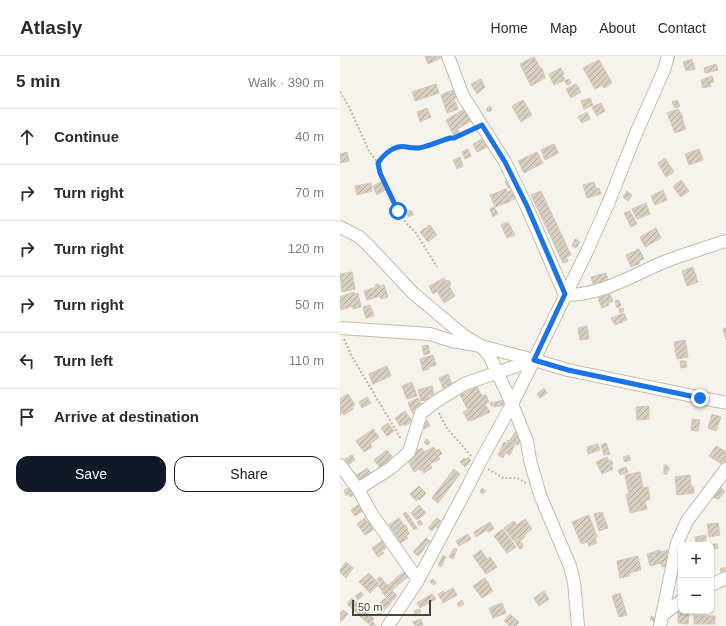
<!DOCTYPE html>
<html lang="en">
<head>
<meta charset="utf-8">
<style>
  body { margin:0; font-family:Arial,sans-serif; background:#f7f7f7; color:#2b2b33 }
  .controls { position:absolute; right:12px; bottom:12px; display:grid; overflow:hidden; border-radius:8px; box-shadow:0 1px 3px #0004 }
  .controls button { width:36px; height:36px; display:grid; place-items:center; padding:0; border:0; border-bottom:1px solid #e1e1e2; background:#fff; color:#2b2b33; font:20px sans-serif }
  .scale { position:absolute; left:12px; bottom:10px; width:79px; box-sizing:border-box; padding-left:4px; border:2px solid #4b4439; border-top:0; font-size:11px; line-height:14px; white-space:nowrap; color:#4b4439; -webkit-text-stroke:3px #fff; paint-order:stroke }
  .stop { position:absolute; width:12px; height:12px; margin:-9px; border:3px solid #1a73e8; border-radius:50%; background:#fff }
  .stop.end { background:#1a73e8; border-color:#fff; box-shadow:0 1px 4px #0008 }
  .list { margin:0; padding:0; list-style:none }
  h2 { display:flex; justify-content:space-between; align-items:center; height:52px; margin:0; padding:0 16px; font-size:17px }
  h2 small { font-size:13px; font-weight:400; color:#7c7c81 }
  .list li { display:grid; grid-template-columns:26px 1fr auto; gap:12px; align-items:center; box-sizing:border-box; height:56px; padding:0 16px; border-top:1px solid #e1e1e2 }
  .list b { display:block; font-size:15px; white-space:nowrap }
  .list em { font-size:13px; font-style:normal; color:#7c7c81 }
  .actions { display:flex; gap:8px; padding:12px 16px }
  .actions a { flex:1; padding:9px 0; border:1px solid #111827; border-radius:12px; text-align:center; font-size:14px; color:#111827 }
  .actions .main { background:#111827; color:#fff }
  .icon { flex:none; width:22px; height:22px; fill:none; stroke:currentColor; stroke-width:2; stroke-linecap:round; stroke-linejoin:round }
  .map { position:relative; flex:none; width:386px; height:570px; overflow:hidden }
  header { display:flex; align-items:center; gap:24px; box-sizing:border-box; height:56px; padding:0 20px; background:#fff; border-bottom:1px solid #e1e1e2 }
  header strong { font-size:19px }
  nav { display:flex; gap:22px; margin-inline-start:auto; font-size:14px }
  main { display:flex }
  aside { flex:1; background:#fff }
  .map>svg:first-child { display:block }
  .building { fill:url(#building-hatch); stroke:#d3c7b4 }
  .lines { fill:none; stroke-linecap:round; stroke-linejoin:round }
  .minor-casing { stroke:#c2bbae; stroke-width:14 }
  .path { stroke:#c4b79f; stroke-width:2; stroke-dasharray:2 2; stroke-linecap:butt }
  .minor { stroke:#fff; stroke-width:12 }
  .route { stroke:#1a73e8; stroke-width:5 }
</style>
</head>
<body>
<header>
<strong>Atlasly</strong>
<nav><a>Home</a><a>Map</a><a>About</a><a>Contact</a></nav>
</header>
<main>
<aside>
<h2>5 min<small>Walk · 390 m</small></h2>
<ul class="list">
<li><svg class="icon" aria-label="ahead" viewBox="0 0 24 24"><path d="M12 20V5M6 11l6-6 6 6"/></svg><div><b>Continue</b></div><em>40 m</em></li>
<li><svg class="icon" aria-label="right" viewBox="0 0 24 24"><path d="M7 20v-9h11M14 6l5 5-5 5"/></svg><div><b>Turn right</b></div><em>70 m</em></li>
<li><svg class="icon" aria-label="right" viewBox="0 0 24 24"><path d="M7 20v-9h11M14 6l5 5-5 5"/></svg><div><b>Turn right</b></div><em>120 m</em></li>
<li><svg class="icon" aria-label="right" viewBox="0 0 24 24"><path d="M7 20v-9h11M14 6l5 5-5 5"/></svg><div><b>Turn right</b></div><em>50 m</em></li>
<li><svg class="icon" aria-label="left" viewBox="0 0 24 24"><path d="M17 20v-9H6M10 6l-5 5 5 5"/></svg><div><b>Turn left</b></div><em>110 m</em></li>
<li><svg class="icon" aria-label="arrive" viewBox="0 0 24 24"><path d="M6 21V4h12l-3 4 3 4H6"/></svg><div><b>Arrive at destination</b></div></li>
</ul>
<div class="actions"><a class="main">Save</a><a>Share</a></div>
</aside>
<div class="map">
<svg width="386" height="570" viewBox="0 0 386 570">
  <defs>
    <pattern id="building-hatch" width="6" height="6" patternUnits="userSpaceOnUse"><rect width="6" height="6" fill="#d8cfc1"/><path d="M-1 1l2-2M0 6l6-6M5 7l2-2" fill="none" stroke="#b1aa9e"/></pattern>
  </defs>
  <rect width="100%" height="100%" fill="#f6f3ec"/>
  <!-- building -->
  <g class="building">
    <path d="M85 0H100L101 2 88 8Z"/>
    <path d="M194 1 201 13 202 12 205 22 191 30 180 8Z"/>
    <path d="M352 3 355 13 346 15 343 6Z"/>
    <path d="M259 4 272 27 264 32 262 29 255 33 243 12Z"/>
    <path d="M376 8 378 14 365 17 364 12Z"/>
    <path d="M221 12 224 18 222 19 225 24 214 29 209 18Z"/>
    <path d="M372 20 374 26 370 27 371 30 363 32 361 24Z"/>
    <path d="M141 23 145 31 137 38 131 28Z"/>
    <path d="M229 23 231 27 227 29 225 25Z"/>
    <path d="M96 28 99 37 75 45 72 36Z"/>
    <path d="M236 28 241 36 231 42 226 33Z"/>
    <path d="M113 34 116 42 114 43 118 53 107 57 101 39Z"/>
    <path d="M250 42 253 49 244 53 241 45Z"/>
    <path d="M183 44 192 59 181 66 172 50Z"/>
    <path d="M337 44 340 50 335 52 332 46Z"/>
    <path d="M261 47 265 55 257 60 252 51Z"/>
    <path d="M150 50 152 54 148 56 146 53Z"/>
    <path d="M87 52 91 61 80 66 77 56Z"/>
    <path d="M126 52 133 64 117 73 120 77 114 80 106 64Z"/>
    <path d="M338 53 343 61 342 62 346 73 335 77 327 57Z"/>
    <path d="M247 56 250 63 242 67 238 61Z"/>
    <path d="M144 82 149 90 137 96 133 88Z"/>
    <path d="M214 88 218 97 205 104 201 94Z"/>
    <path d="M128 93 131 100 125 103 122 96Z"/>
    <path d="M359 93 363 104 349 109 345 98Z"/>
    <path d="M7 96 9 105 0 107V98Z"/>
    <path d="M197 96 203 107 184 117 178 105Z"/>
    <path d="M120 101 123 110 117 113 113 104Z"/>
    <path d="M325 102 334 116 326 121 318 107Z"/>
    <path d="M170 123 173 131 168 132 165 125Z"/>
    <path d="M341 124 349 135 341 141 333 131Z"/>
    <path d="M43 125 47 133 37 139 33 130Z"/>
    <path d="M254 126 256 133 259 132 261 138 247 142 243 129Z"/>
    <path d="M31 127 32 135 17 139 15 130Z"/>
    <path d="M166 133 171 145 155 151 150 139Z"/>
    <path d="M175 133 179 141 172 144 168 136Z"/>
    <path d="M323 134 327 144 315 149 311 140Z"/>
    <path d="M201 135 231 199 226 201 228 205 223 207 191 139Z"/>
    <path d="M287 135 292 139 288 145 283 141Z"/>
    <path d="M306 147 310 158 297 163 292 153Z"/>
    <path d="M154 151 158 158 153 161 150 153Z"/>
    <path d="M71 154 73 159 69 161 66 156Z"/>
    <path d="M290 155 297 168 291 171 284 157Z"/>
    <path d="M168 166 175 179 167 182 161 169Z"/>
    <path d="M90 169 97 179 88 186 80 176Z"/>
    <path d="M316 172 321 182 305 191 300 181Z"/>
    <path d="M235 183 240 186 236 192 232 190Z"/>
    <path d="M299 193 304 203 299 205 300 207 291 211 286 199Z"/>
    <path d="M353 211 358 226 347 230 342 215Z"/>
    <path d="M12 216 15 233 2 236 0 218Z"/>
    <path d="M266 217 269 227 254 231 251 221Z"/>
    <path d="M104 222 106 225 109 224 111 229 109 230 115 240 104 247 97 235 93 238 89 230Z"/>
    <path d="M38 228 39 230 44 229 48 241 41 243 40 240 27 244 24 235 36 231 35 229Z"/>
    <path d="M14 236 15 238 18 237 21 251 13 253V250L1 254 0 241Z"/>
    <path d="M270 238 273 245 268 247 269 249 262 252 258 242Z"/>
    <path d="M279 244 281 250 277 252 275 245Z"/>
    <path d="M30 249 31 253H32L34 260 26 262 23 251Z"/>
    <path d="M283 252 284 255 280 257 279 253Z"/>
    <path d="M284 257 287 264 275 269 271 262Z"/>
    <path d="M247 270 249 283 240 284 238 272Z"/>
    <path d="M386 272V284L383 273Z"/>
    <path d="M345 284 348 301 337 303 334 286Z"/>
    <path d="M88 289 90 297 84 299 82 290Z"/>
    <path d="M93 299 96 309 88 311 89 313 83 315 80 303Z"/>
    <path d="M340 305H346L347 311 341 312Z"/>
    <path d="M47 310 51 320 33 328 29 318Z"/>
    <path d="M108 318 113 330 104 334 99 322Z"/>
    <path d="M72 326 77 340 67 343 62 330Z"/>
    <path d="M92 330 94 339 88 340 89 343 81 345 78 334Z"/>
    <path d="M137 331 142 340 146 339 149 346 145 348 150 356 131 365 130 364 128 365 123 356 128 354 120 339Z"/>
    <path d="M204 332 207 337 200 342 197 338Z"/>
    <path d="M8 338 15 349 12 351 13 353 4 359 3 357 0 359V343Z"/>
    <path d="M27 341 31 347 22 352 19 346Z"/>
    <path d="M78 342 83 353 73 358 68 347Z"/>
    <path d="M164 344 165 349 154 351V349L151 350 150 347Z"/>
    <path d="M309 350V363L297 364 296 351Z"/>
    <path d="M65 355 72 365 65 370 64 368 60 370 55 362Z"/>
    <path d="M372 358 381 361 376 375 368 372Z"/>
    <path d="M352 363 360 364 358 375 351 374Z"/>
    <path d="M87 364 90 370 84 373 81 366Z"/>
    <path d="M48 367 54 375 47 380 41 372Z"/>
    <path d="M33 373 39 381 30 388 32 391 24 396 16 385Z"/>
    <path d="M176 375 183 380 178 389 170 384Z"/>
    <path d="M87 383 90 387 87 389 84 386Z"/>
    <path d="M168 384 175 388 170 399 160 394 164 386 167 388Z"/>
    <path d="M266 387 270 398 264 399 261 389Z"/>
    <path d="M258 388 260 394 248 398 247 391Z"/>
    <path d="M376 390 386 396V405L383 409 369 400Z"/>
    <path d="M94 391 96 395 99 393 102 398 98 400 100 403 90 408 92 412 84 417 83 414 81 415 79 413 74 416 68 405 72 403 71 400 75 398 74 396 82 392 84 396Z"/>
    <path d="M47 394 54 403 42 414 34 404Z"/>
    <path d="M160 395 165 398 163 402 158 399Z"/>
    <path d="M12 399 15 404 8 409 5 403Z"/>
    <path d="M289 399 291 404 285 406 283 401Z"/>
    <path d="M128 401 131 404 125 411 120 406 124 402 126 404Z"/>
    <path d="M267 401 269 405 271 404 273 408 271 409 273 413 262 418 256 406Z"/>
    <path d="M324 409H327V411H329V415H327V418H324Z"/>
    <path d="M286 411 288 416 280 419 278 414Z"/>
    <path d="M27 412 33 420 23 427 17 419Z"/>
    <path d="M114 413 120 418 98 447 92 442Z"/>
    <path d="M300 416 303 432 308 431 310 443 305 445 307 453 290 457 286 438H289L285 419Z"/>
    <path d="M350 419 351 430H353L354 437 337 439 335 421Z"/>
    <path d="M14 430 15 438 10 441 8 438 6 440 4 434Z"/>
    <path d="M79 430 86 437 80 444 79 443 76 445 70 438Z"/>
    <path d="M380 431 385 435 379 443 372 441Z"/>
    <path d="M142 432 146 435 143 438 140 436Z"/>
    <path d="M21 447 25 453 15 460 11 454Z"/>
    <path d="M79 449 86 457 77 464 71 457Z"/>
    <path d="M66 456 77 472 74 474 63 458Z"/>
    <path d="M262 456 268 472 259 475 254 458Z"/>
    <path d="M249 459 257 481 255 482 257 487 249 490 247 486 241 488 232 466Z"/>
    <path d="M25 462 27 466 30 464 33 469 31 470 33 474 25 479 17 468Z"/>
    <path d="M59 462 64 470 66 469 69 478 66 480 68 482 61 487 49 469Z"/>
    <path d="M97 462 101 465 99 468 101 469 99 473 96 470 92 475 88 472Z"/>
    <path d="M185 463 192 473 184 479 185 481 180 485 178 482 174 485 164 472 174 465 177 469Z"/>
    <path d="M80 464 83 468 80 470 77 466Z"/>
    <path d="M150 466 154 473 148 476 147 474 136 481 134 476Z"/>
    <path d="M378 467 380 479 369 481 367 468Z"/>
    <path d="M163 473 176 491 167 497 154 480Z"/>
    <path d="M128 478 131 483 119 490 116 485Z"/>
    <path d="M366 479V484L356 486 355 481Z"/>
    <path d="M86 482 90 485 78 500 73 496Z"/>
    <path d="M178 484 183 488 182 489 183 491 180 493 175 486Z"/>
    <path d="M42 485 46 492 42 495 44 497 38 501 32 492Z"/>
    <path d="M373 488H377L378 492 374 493Z"/>
    <path d="M114 492 117 493 113 503 109 501Z"/>
    <path d="M141 494 147 503 150 501 157 511 146 518 133 500Z"/>
    <path d="M320 494 321 496 328 494 331 506 329 509 322 511 321 507 310 510 307 498Z"/>
    <path d="M103 499 106 501 101 511 98 509Z"/>
    <path d="M298 500 301 514 289 517V520L280 522 277 505Z"/>
    <path d="M6 506 13 512 6 522 0 516V514Z"/>
    <path d="M385 511 386 518 382 519 380 513Z"/>
    <path d="M65 515 69 520 52 534 48 529Z"/>
    <path d="M29 517 39 528 30 537 19 526Z"/>
    <path d="M40 521 49 531 43 536 38 530 41 528 37 523Z"/>
    <path d="M145 522 153 535 142 542 133 530Z"/>
    <path d="M92 523 96 526 94 529 90 526Z"/>
    <path d="M49 531 57 540 51 546 42 537Z"/>
    <path d="M113 532 117 539 103 547 98 538 103 535 104 537Z"/>
    <path d="M204 535 209 543 199 550 194 542Z"/>
    <path d="M21 536 23 539 18 544 15 540Z"/>
    <path d="M280 537 287 559 279 561 272 540Z"/>
    <path d="M92 538 96 543 80 552 77 547Z"/>
    <path d="M12 542 34 563 32 565 36 570H31L7 548Z"/>
    <path d="M45 542 51 547 40 559 34 554Z"/>
    <path d="M122 544 124 548 119 551 117 548Z"/>
    <path d="M162 547 166 557 153 562 149 552Z"/>
    <path d="M80 553 81 556 75 558 74 555Z"/>
    <path d="M3 554 8 558 2 565 0 564V558Z"/>
    <path d="M338 556 349 557 348 568 338 567Z"/>
    <path d="M170 558 179 566 176 570H170L164 565Z"/>
    <path d="M312 560 318 564 316 567 310 563Z"/>
    <rect x="354" y="560" width="21" height="8"/>
    <path d="M81 563 83 570H75L73 566Z"/>
  </g>
  <g class="lines">
    <defs>
      <g id="minor">
        <path d="M108 0 123 40 165 106 187 151 225 239C260 240 293 219 324 206 344 198 365 192 386 185"/>
        <path d="M0 171 18 180 27 188 73 237 123 279 141 290 150 301 172 348 187 385 190 404 200 439 230 510 234 526 238 570"/>
        <path d="M0 272 90 278 112 285 141 290 194 304 228 314 386 347"/>
        <path d="M0 409 18 433 31 457 78 524"/>
        <path d="M18 433 51 412 69 396 81 357 94 347 124 328 194 304"/>
        <path d="M371 529 386 522"/>
        <path d="M322 559 341 545"/>
        <path d="M48 570 78 524 127 432 139 408 172 348 194 304 248 193 268 148 297 75 324 14 328 0"/>
        <path d="M320 570 337 487 347 465 386 413"/>
      </g>
    </defs>
    <!-- minor casing -->
    <use href="#minor" class="minor-casing"/>
    <!-- path -->
    <g class="path">
      <path d="M0 36 9 51 29 95 38 107 41 117 58 155 67 168 76 177 97 211"/>
      <path d="M38 107C44 98 55 88 67 91 71 91 75 92 79 92 90 90 100 85 110 82H114L133 73"/>
      <path d="M4 283 11 299 61 383"/>
      <path d="M99 357 106 371 132 401"/>
      <path d="M148 413 163 422H177L186 427"/>
    </g>
    <!-- minor -->
    <use href="#minor" class="minor"/>
  </g>
  <g class="lines">
    <!-- route -->
    <path class="route" d="M58 155 40 117 38 107C44 98 55 88 67 91 71 92 75 92 79 92 90 90 100 85 110 82H114L142 69 165 106 187 150 225 238 194 304 228 314 360 342"/>
  </g>
</svg>
<div class="controls">
<button>+</button>
<button>−</button>
</div>
<div class="scale">50 m</div>
<div class="stop" style="left:58px;top:155px"></div>
<div class="stop end" style="left:360px;top:342px"></div>
</div>
</main>
</body>
</html>
